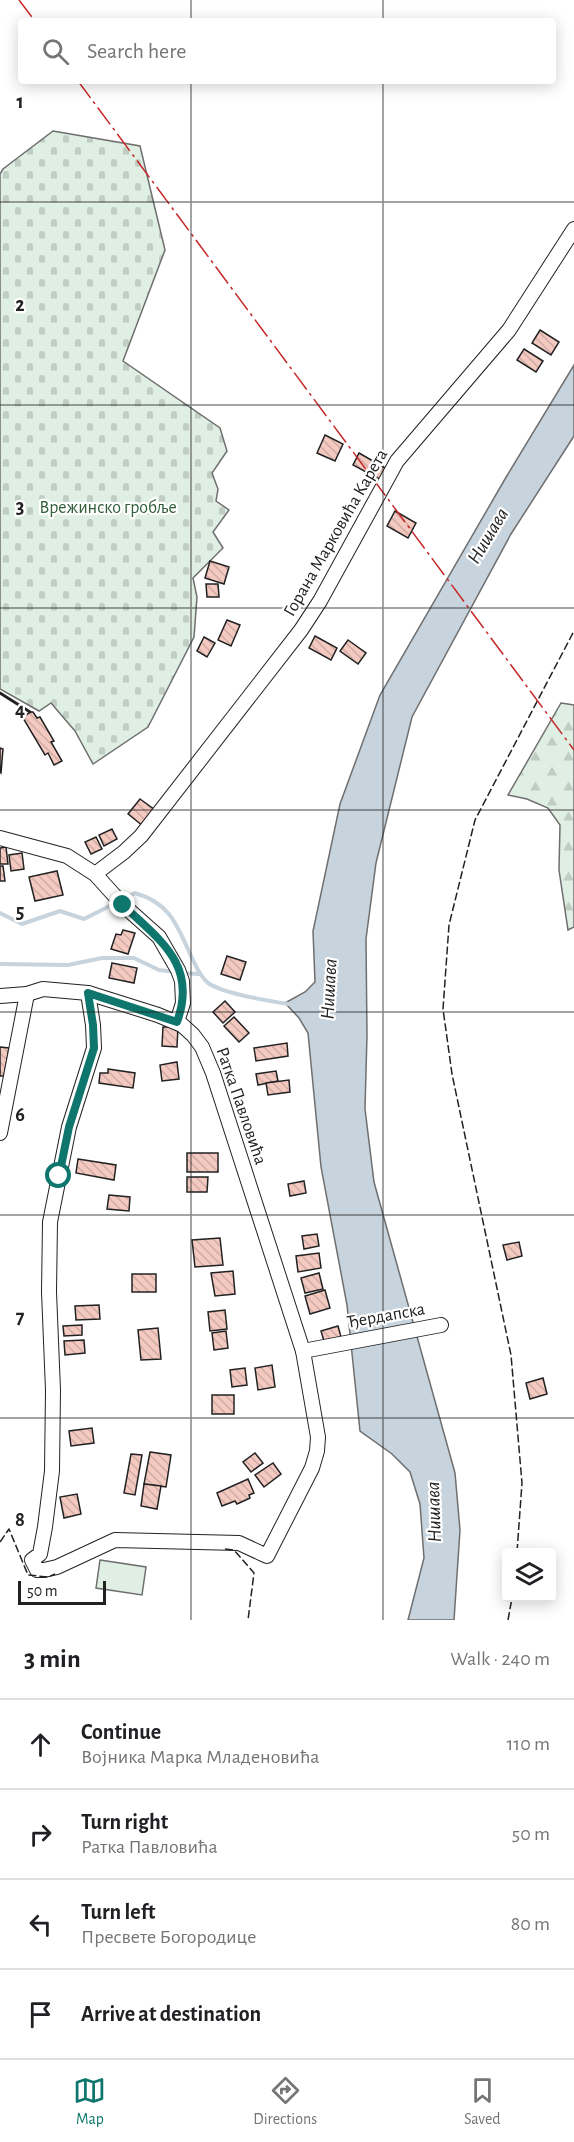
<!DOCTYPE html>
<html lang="en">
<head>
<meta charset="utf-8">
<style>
  body { margin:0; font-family:"Alegreya Sans",sans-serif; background:#f2f2f2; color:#202124 }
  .controls { position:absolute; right:18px; bottom:18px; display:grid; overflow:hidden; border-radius:6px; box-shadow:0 3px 15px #0003 }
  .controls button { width:54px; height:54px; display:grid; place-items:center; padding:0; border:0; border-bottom:2px solid #e0e0e0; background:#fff; color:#202124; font:30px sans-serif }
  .scale { position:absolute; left:18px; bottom:15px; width:88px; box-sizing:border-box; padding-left:6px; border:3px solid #222; border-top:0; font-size:16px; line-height:21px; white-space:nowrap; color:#222; -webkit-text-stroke:4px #fff; paint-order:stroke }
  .stop { position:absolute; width:18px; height:18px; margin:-14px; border:4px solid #0f766e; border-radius:50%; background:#fff }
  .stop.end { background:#0f766e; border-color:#fff; box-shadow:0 2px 6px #0008 }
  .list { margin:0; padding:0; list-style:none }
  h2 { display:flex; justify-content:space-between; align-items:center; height:78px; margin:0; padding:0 24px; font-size:26px }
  h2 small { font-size:20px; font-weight:400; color:#757577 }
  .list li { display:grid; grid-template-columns:39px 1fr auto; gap:18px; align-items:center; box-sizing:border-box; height:90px; padding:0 24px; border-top:2px solid #e0e0e0 }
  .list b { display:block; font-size:22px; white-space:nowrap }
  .list p { margin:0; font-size:20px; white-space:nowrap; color:#757577 }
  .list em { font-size:20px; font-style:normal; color:#757577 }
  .icon { flex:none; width:33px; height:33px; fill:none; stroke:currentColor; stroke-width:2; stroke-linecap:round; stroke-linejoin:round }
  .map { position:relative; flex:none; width:574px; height:1620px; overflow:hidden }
  .search { position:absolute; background:#fff; box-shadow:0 3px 15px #0003; left:18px; right:18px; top:18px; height:66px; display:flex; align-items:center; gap:15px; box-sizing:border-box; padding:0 21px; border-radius:6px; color:#757577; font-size:22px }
  .sheet { height:438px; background:#fff }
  nav { display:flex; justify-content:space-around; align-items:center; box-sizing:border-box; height:84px; border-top:2px solid #e0e0e0; background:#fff; font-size:16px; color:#757577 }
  nav a { display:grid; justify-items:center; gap:3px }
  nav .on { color:#0f766e }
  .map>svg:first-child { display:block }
  .green { fill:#e0efe3; stroke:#6f6f6f; stroke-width:1.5 }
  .forest { fill:url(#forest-firs); stroke:#6f6f6f; stroke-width:1.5 }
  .cemetery { fill:url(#cemetery-stones); stroke:#6f6f6f; stroke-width:1.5 }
  .water { fill:#c7d3dd; stroke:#6f6f6f; stroke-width:1.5 }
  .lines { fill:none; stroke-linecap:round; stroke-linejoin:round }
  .stream { stroke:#c7d3dd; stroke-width:4 }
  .building { fill:url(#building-back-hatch); stroke:#222; stroke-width:1.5 }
  .minor-casing { stroke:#222; stroke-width:16 }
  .minor { stroke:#fff; stroke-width:14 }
  .fence { stroke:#222; stroke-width:1.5; stroke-dasharray:8 3; stroke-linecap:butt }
  .wall { stroke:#222; stroke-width:3 }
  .power { stroke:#c62828; stroke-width:1.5; stroke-dasharray:21 4.5 3 4.5; stroke-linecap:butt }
  .route { stroke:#0f766e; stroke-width:8 }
  .grid { fill:none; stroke:#222; stroke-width:1.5; stroke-opacity:0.55 }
  .labels { text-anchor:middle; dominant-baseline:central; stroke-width:4.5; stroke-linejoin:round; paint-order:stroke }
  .park-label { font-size:18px; fill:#2f5e38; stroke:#fff }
  .street-label { font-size:18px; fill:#222; stroke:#fff }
  .water-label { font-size:20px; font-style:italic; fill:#222; stroke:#fff }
  .grid-label { font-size:20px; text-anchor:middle; font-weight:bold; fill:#222; stroke:#fff; stroke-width:4.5; stroke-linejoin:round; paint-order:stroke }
</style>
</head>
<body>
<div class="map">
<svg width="574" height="1620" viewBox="0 0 574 1620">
  <defs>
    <pattern id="forest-firs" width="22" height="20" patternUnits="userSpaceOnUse" patternTransform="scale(1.5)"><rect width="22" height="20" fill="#e0efe3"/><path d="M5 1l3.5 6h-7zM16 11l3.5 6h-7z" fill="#c0cdc2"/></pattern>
    <pattern id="cemetery-stones" width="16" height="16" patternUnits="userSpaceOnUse" patternTransform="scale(1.5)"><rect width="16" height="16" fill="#e0efe3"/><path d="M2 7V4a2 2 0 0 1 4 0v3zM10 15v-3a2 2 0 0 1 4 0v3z" fill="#c0cdc2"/></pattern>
    <pattern id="building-back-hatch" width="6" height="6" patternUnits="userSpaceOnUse" patternTransform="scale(1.5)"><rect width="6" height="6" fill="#f3c9c0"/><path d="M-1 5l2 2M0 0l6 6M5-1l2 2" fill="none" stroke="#d0aca5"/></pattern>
  </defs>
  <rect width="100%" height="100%" fill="#fff"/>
  <!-- green -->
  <path class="green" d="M100 1560 146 1567 142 1595 96 1588Z"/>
  <!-- forest -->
  <path class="forest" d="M561 703 574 705V927L568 930 559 870 560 825 548 808 527 799 508 795Z"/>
  <!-- cemetery -->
  <path class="cemetery" d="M53 131 140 146 165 250 123 361 220 428 227 451 212 473 218 489 216 501 229 510 213 532 223 548 193 578 197 597 194 637 148 727 93 764 75 731 51 703 39 711 0 689V174L3 169Z"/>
  <!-- water -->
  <path class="water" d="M574 365V436L511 534 412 717 376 863 366 939 367 1035 365 1109 374 1182 455 1473 460 1530 454 1620H408L424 1558 420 1504 410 1472 392 1454 360 1431 347 1305 321 1167 308 1033 299 1018 285 1003 305 992 315 982 313 931 340 804 380 695 505 479Z"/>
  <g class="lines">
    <!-- stream -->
    <g class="stream">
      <path d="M0 913 22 924 60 911 84 919 135 893C170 903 177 925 191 956 196 966 199 975 208 983 224 994 269 1001 289 1004"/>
      <path d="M0 964 68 965 102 958H134L159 970 175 972"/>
      <path d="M183 973 199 974"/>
    </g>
  </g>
  <!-- building -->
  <g class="building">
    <path d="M540 330 559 342 551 355 532 343Z"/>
    <path d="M524 349 543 361 536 372 517 360Z"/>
    <path d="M325 435 343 444 335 461 317 453Z"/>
    <path d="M359 453 387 469 381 480 353 465Z"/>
    <path d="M395 511 416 523 408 538 387 526Z"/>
    <path d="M210 561 229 567 224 584 205 578Z"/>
    <path d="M206 584H218L219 597H207Z"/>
    <path d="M227 620 240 625 231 646 218 640Z"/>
    <path d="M315 636 337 648 331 660 309 648Z"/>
    <path d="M204 637 215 643 207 657 197 651Z"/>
    <path d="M348 640 366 653 358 664 340 651Z"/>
    <path d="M30 712H33L37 718 40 717 54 741 51 742 62 761 54 765 48 753 45 755 23 718Z"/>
    <path d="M0 748 3 749 1 773 0 772Z"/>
    <path d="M140 799 155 810 143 826 128 814Z"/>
    <path d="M112 829 117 839 104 846 99 835Z"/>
    <path d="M96 837 102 849 91 854 85 842Z"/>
    <path d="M6 847 8 864H0V848Z"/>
    <path d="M22 853 24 869 11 871 9 855Z"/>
    <path d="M0 866H3L5 881H0Z"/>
    <path d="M57 871 63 895 35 901 29 877Z"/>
    <path d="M123 930 135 933 128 954 111 949 116 934 121 935Z"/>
    <path d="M227 956 246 962 240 980 221 974Z"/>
    <path d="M112 963 137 968 134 983 109 978Z"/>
    <path d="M225 1001 235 1012 223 1023 213 1012Z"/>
    <path d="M234 1017 249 1033 239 1042 224 1026Z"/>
    <path d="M163 1027H178L177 1047 162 1046Z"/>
    <path d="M287 1043 288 1056 256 1061 254 1048Z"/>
    <path d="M0 1047 9 1048 4 1076H0Z"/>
    <path d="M177 1062 179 1079 162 1081 160 1065Z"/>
    <path d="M108 1069 135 1073 133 1088 99 1083 100 1073H108Z"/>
    <path d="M276 1071 278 1081 258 1085 256 1074Z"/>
    <path d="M289 1080 290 1092 268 1095 266 1083Z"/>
    <rect x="187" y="1153" width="31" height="19"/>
    <path d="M78 1159 116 1165 114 1180 76 1173Z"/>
    <path d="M187 1177H208L207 1192H187Z"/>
    <path d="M304 1181 306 1193 290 1196 288 1184Z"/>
    <path d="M109 1195 130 1197 129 1211 107 1209Z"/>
    <path d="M317 1234 319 1246 304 1249 302 1236Z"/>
    <path d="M220 1238 223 1265 195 1267 192 1240Z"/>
    <path d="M519 1242 522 1256 507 1260 503 1245Z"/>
    <path d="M319 1253 321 1268 298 1272 296 1256Z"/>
    <path d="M233 1271 235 1294 215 1296 211 1273Z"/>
    <path d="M319 1273 323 1289 305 1293 301 1278Z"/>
    <rect x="132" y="1274" width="24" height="18"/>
    <path d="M325 1290 330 1308 310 1314 305 1296Z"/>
    <path d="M99 1305 100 1319 76 1320 75 1306Z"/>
    <path d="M225 1310 227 1329 210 1331 208 1312Z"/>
    <path d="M82 1325V1335L64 1336 63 1326Z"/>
    <path d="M338 1326 341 1337 324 1341 321 1331Z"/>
    <path d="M158 1328 161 1359 141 1360 138 1330Z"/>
    <path d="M226 1331 228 1348 214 1350 212 1333Z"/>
    <path d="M84 1340 85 1353 65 1355 64 1341Z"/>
    <path d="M272 1365 275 1387 258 1390 255 1368Z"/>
    <path d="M245 1368 247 1385 232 1387 230 1370Z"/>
    <path d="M543 1378 547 1394 530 1399 526 1383Z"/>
    <rect x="212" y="1395" width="22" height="19"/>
    <path d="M92 1428 94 1443 71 1446 69 1431Z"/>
    <path d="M150 1452 171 1455 166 1487 144 1484Z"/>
    <path d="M255 1453 263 1463 251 1472 243 1462Z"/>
    <path d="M131 1454 142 1455 135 1495 124 1493Z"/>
    <path d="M273 1463 281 1474 264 1487 255 1475Z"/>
    <path d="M248 1479 254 1493 249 1495 250 1498 237 1504 235 1501 222 1506 217 1493Z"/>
    <path d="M144 1484 161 1486 157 1509 141 1506Z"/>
    <path d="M77 1494 81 1514 64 1518 60 1497Z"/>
  </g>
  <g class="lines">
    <defs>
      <g id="minor">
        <path d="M0 838 67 856 95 874 123 905 159 937 178 970 182 981 183 1003 177 1022"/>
        <path d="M95 874 124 852 141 836 301 630 320 601 397 461 509 330 574 229"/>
        <path d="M88 993 93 1025 94 1048 69 1127 50 1222 49 1292 53 1390 52 1471 45 1527 40 1554 32 1560 37 1570H44L57 1567 115 1540 239 1543 267 1556 312 1468 317 1451 318 1437 303 1351"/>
        <path d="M0 996 27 994 43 989 88 993 158 1015 182 1025 193 1035 202 1047 213 1073 303 1351 441 1325"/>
        <path d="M0 1133 27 994"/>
      </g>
    </defs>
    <!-- minor casing -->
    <use href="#minor" class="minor-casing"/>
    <!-- minor -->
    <use href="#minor" class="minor"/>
    <!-- fence -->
    <g class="fence">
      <path d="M0 1542 9 1529 28 1575 48 1577 55 1574"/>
      <path d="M225 1549 234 1550 254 1573 248 1620"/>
      <path d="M517 1552 522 1483 511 1355 452 1074 443 1009 449 925 475 820 574 631"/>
      <path d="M508 1620 512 1598"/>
    </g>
    <!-- wall -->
    <path class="wall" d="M0 693 30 712"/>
    <!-- power -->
    <g class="power">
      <path d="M19 0 35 21"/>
      <path d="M78 81 574 750"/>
    </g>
  </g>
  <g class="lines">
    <!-- route -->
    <path class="route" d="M59 1176 69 1127 94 1048 93 1025 88 993 177 1022C198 964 159 940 123 905"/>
  </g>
  <!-- grid -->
  <path class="grid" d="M191 0V21M383 0V21M191 81V1620M383 81V1620M0 202H574M0 405H574M0 608H574M0 810H574M0 1012H574M0 1215H574M0 1418H574"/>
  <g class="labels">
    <!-- park labels -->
    <g class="park-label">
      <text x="108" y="508">Врежинско гробље</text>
    </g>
    <!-- street labels -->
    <g class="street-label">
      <text transform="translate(336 533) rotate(-60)">Горана Марковића Карета</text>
      <text transform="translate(241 1106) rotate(71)">Ратка Павловића</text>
      <text transform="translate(386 1316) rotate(-10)">Ђердапска</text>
    </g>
    <!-- water labels -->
    <g class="water-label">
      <text transform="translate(488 536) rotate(-59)">Нишава</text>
      <text transform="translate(329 989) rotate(-87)">Нишава</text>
      <text transform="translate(434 1512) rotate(-92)">Нишава</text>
    </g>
  </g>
  <g class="grid-label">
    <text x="20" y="108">1</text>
    <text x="20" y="311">2</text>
    <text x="20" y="513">3</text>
    <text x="20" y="716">4</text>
    <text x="20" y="918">5</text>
    <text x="20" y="1121">6</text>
    <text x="20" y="1323">7</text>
    <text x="20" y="1526">8</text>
  </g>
</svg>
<div class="controls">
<button><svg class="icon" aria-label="layers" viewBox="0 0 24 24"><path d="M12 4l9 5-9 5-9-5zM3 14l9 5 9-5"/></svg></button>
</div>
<div class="scale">50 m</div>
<div class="stop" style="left:59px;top:1176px"></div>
<div class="stop end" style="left:123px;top:905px"></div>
<div class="search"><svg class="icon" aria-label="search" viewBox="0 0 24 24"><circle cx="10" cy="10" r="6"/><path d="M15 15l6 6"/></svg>Search here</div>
</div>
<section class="sheet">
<h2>3 min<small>Walk · 240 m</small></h2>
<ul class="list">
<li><svg class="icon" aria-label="ahead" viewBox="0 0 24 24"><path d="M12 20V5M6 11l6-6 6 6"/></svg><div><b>Continue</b><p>Војника Марка Младеновића</p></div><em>110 m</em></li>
<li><svg class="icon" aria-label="right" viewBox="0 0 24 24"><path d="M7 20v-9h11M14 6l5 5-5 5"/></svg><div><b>Turn right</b><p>Ратка Павловића</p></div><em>50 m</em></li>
<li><svg class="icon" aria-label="left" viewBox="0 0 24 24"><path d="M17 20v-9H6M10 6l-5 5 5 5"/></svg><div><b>Turn left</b><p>Пресвете Богородице</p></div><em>80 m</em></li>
<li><svg class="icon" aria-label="arrive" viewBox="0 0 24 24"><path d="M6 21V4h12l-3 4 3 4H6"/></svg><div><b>Arrive at destination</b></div></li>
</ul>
</section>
<nav>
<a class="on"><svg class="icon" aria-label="map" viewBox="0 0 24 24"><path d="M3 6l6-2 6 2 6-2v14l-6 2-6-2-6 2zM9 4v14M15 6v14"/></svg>Map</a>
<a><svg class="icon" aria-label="directions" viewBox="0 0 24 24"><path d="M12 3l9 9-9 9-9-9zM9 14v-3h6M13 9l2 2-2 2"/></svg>Directions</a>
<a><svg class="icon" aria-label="saved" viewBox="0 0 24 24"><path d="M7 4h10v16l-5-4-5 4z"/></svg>Saved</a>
</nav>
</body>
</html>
